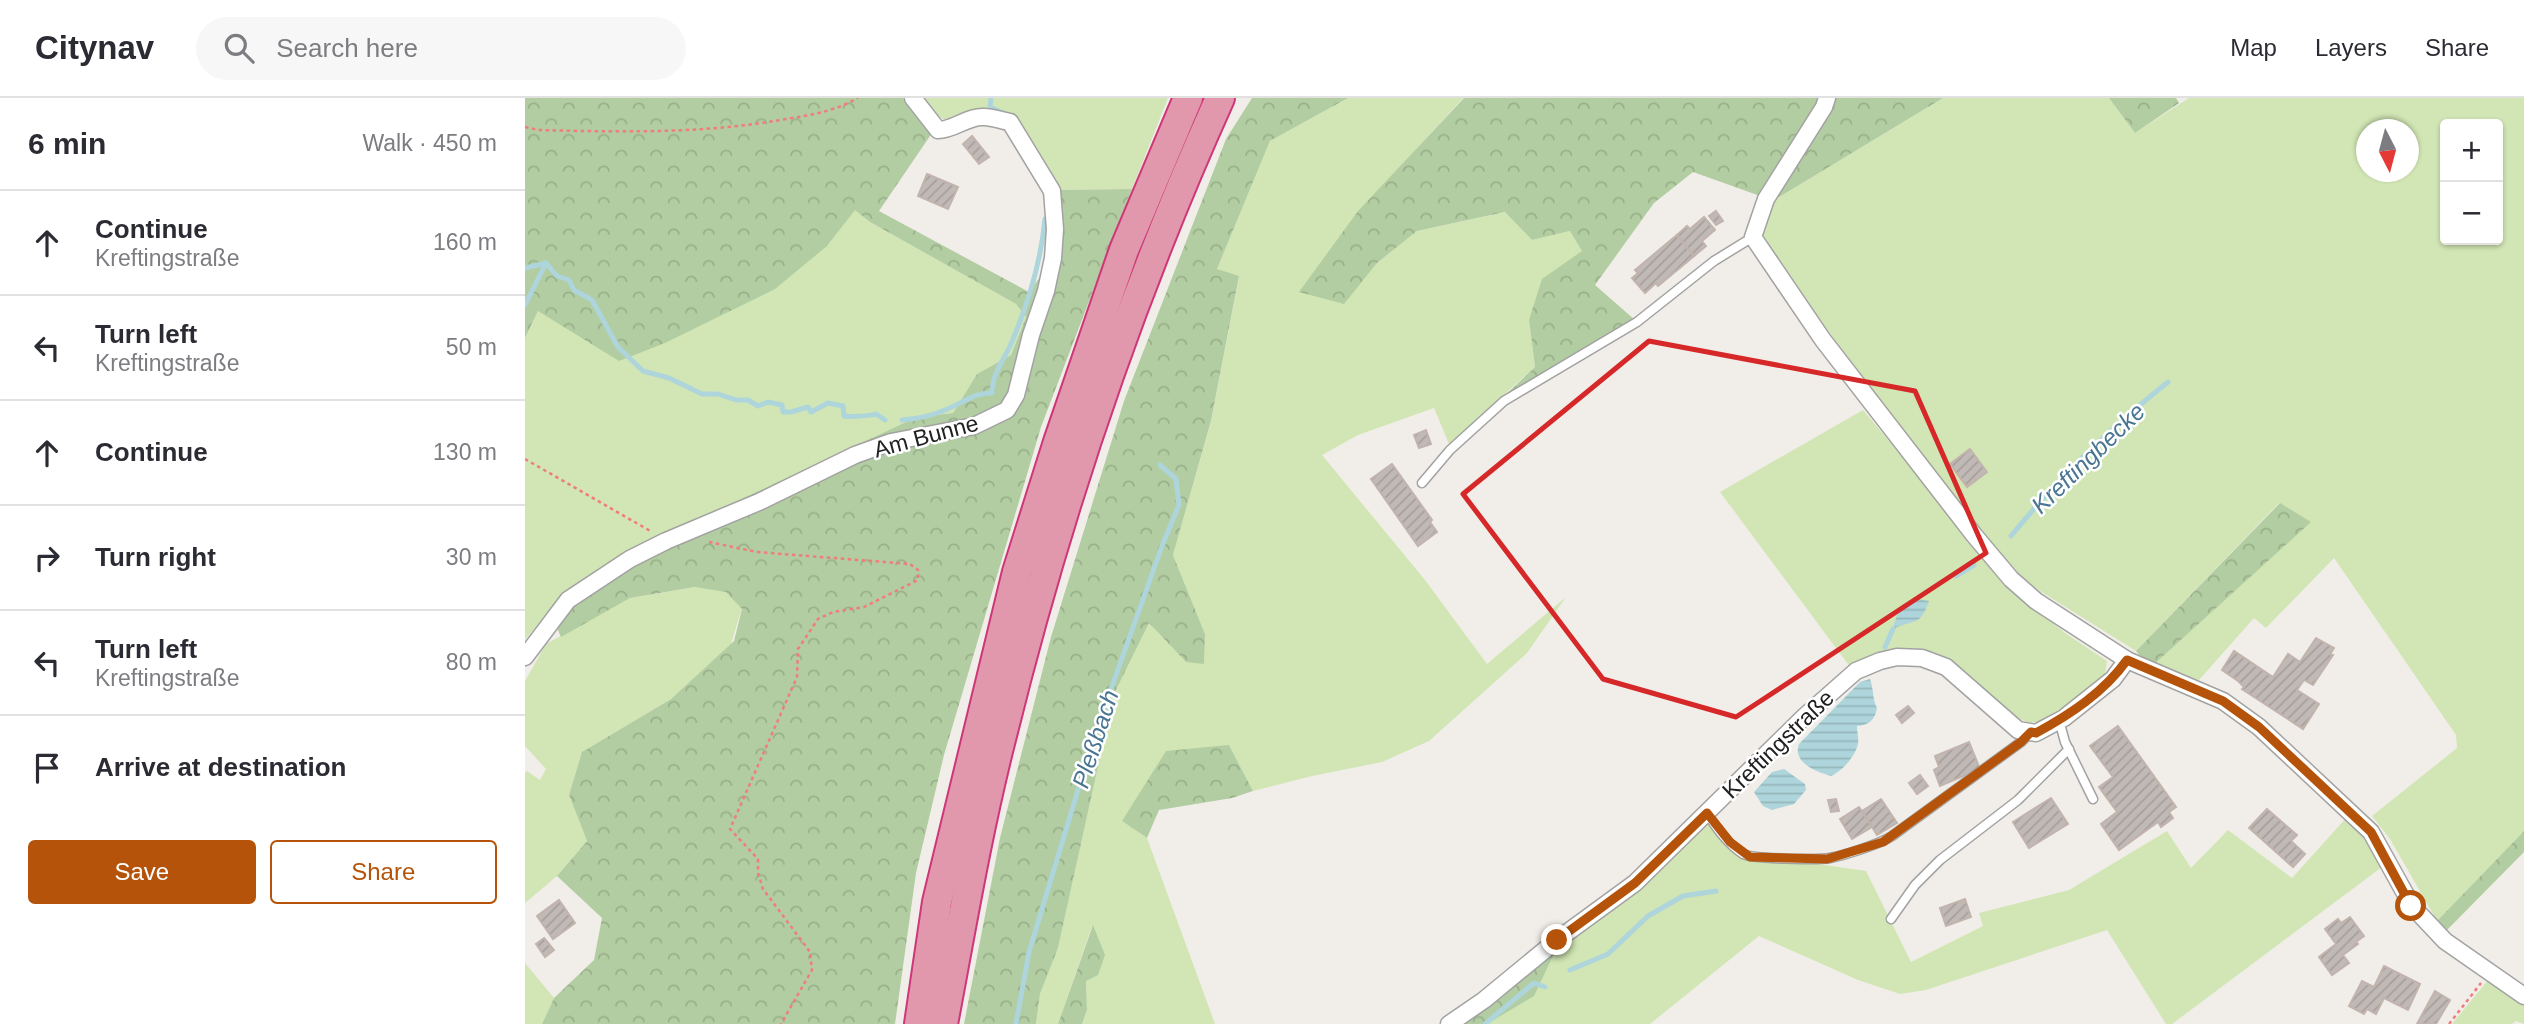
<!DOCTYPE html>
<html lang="en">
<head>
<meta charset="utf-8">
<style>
  body { margin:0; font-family:Helvetica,sans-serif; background:#f7f7f7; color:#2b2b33 }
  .controls { position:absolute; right:21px; top:21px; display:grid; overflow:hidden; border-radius:7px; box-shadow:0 2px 5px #0004 }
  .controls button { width:63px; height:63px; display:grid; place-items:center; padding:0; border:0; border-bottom:2px solid #e1e1e2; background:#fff; color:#2b2b33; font:35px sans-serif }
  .compass { position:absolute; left:1831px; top:21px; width:63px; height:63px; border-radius:50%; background:#fff; box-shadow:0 2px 5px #0004; rotate:174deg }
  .stop { position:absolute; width:21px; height:21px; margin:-16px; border:5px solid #b45309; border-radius:50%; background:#fff }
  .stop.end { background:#b45309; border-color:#fff; box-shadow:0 2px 7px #0008 }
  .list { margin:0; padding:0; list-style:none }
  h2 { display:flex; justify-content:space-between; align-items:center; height:91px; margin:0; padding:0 28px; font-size:30px }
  h2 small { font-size:23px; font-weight:400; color:#7c7c81 }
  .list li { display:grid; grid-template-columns:46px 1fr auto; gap:21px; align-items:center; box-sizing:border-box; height:105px; padding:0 28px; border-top:2px solid #e1e1e2 }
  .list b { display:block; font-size:26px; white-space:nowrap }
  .list p { margin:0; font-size:23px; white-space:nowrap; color:#7c7c81 }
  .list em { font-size:23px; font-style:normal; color:#7c7c81 }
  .actions { display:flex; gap:14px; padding:21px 28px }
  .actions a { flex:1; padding:16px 0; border:2px solid #b45309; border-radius:7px; text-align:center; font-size:24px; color:#b45309 }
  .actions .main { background:#b45309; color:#fff }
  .icon { flex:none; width:38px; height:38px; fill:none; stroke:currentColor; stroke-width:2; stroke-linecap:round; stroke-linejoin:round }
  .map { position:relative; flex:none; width:1999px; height:926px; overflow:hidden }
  header { display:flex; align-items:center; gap:42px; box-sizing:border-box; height:98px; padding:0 35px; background:#fff; border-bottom:2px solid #e1e1e2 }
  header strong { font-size:33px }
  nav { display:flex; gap:38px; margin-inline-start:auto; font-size:24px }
  .search { width:490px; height:63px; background:#f7f7f7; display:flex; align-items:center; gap:18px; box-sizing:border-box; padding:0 24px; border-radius:38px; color:#7c7c81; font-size:26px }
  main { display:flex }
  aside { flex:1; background:#fff }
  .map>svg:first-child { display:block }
  .grass { fill:#d1e6b4; fill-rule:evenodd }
  .forest { fill:url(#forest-crowns) }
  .water { fill:url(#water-rules) }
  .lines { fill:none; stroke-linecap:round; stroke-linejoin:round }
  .stream { stroke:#add5db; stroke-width:5 }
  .building { fill:url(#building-hatch); stroke:#c2b4ac; stroke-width:2 }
  .service-casing { stroke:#a2a2a2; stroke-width:11 }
  .minor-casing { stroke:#a2a2a2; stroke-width:19 }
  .motorway-casing { stroke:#cf3679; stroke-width:32 }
  .path { stroke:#f07c7b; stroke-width:2.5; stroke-dasharray:3.5 3.5; stroke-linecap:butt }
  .service { stroke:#fff; stroke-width:8 }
  .minor { stroke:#fff; stroke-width:16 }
  .motorway { stroke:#e198ac; stroke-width:28 }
  .route { stroke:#b45309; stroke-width:9 }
  .marked { fill:none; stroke:#d62828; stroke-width:5; stroke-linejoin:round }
  .labels { text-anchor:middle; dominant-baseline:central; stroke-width:5; stroke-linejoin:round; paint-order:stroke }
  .street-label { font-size:23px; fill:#212121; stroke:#fff }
  .water-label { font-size:24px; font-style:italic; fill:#4a7694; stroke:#fff }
</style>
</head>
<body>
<header>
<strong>Citynav</strong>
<div class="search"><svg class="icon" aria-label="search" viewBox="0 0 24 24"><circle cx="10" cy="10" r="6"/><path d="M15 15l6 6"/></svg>Search here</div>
<nav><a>Map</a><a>Layers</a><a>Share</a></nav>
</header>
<main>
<aside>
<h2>6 min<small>Walk · 450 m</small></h2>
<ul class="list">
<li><svg class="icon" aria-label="ahead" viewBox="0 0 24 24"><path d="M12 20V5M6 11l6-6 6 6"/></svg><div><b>Continue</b><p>Kreftingstraße</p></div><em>160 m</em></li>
<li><svg class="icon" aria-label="left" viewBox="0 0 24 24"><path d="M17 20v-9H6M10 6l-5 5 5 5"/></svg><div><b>Turn left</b><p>Kreftingstraße</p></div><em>50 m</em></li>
<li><svg class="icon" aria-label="ahead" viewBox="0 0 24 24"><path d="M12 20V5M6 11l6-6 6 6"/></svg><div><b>Continue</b></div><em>130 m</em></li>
<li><svg class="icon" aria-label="right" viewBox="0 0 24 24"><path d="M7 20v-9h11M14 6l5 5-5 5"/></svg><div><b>Turn right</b></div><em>30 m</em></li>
<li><svg class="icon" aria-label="left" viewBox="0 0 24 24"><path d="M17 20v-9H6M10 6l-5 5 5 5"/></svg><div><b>Turn left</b><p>Kreftingstraße</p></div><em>80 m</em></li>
<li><svg class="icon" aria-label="arrive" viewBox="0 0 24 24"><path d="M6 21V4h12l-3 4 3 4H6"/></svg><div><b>Arrive at destination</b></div></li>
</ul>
<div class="actions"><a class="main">Save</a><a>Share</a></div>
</aside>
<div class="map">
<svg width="1999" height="926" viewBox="0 0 1999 926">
  <defs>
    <pattern id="forest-crowns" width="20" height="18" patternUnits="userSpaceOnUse" patternTransform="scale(1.75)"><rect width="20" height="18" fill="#b2cda1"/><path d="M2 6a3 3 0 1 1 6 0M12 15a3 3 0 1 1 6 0" fill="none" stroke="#99b08a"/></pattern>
    <pattern id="water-rules" width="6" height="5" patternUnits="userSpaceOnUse" patternTransform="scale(1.75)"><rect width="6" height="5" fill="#add5db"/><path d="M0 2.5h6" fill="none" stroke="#95b7bc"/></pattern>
    <pattern id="building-hatch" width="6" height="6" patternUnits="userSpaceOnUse" patternTransform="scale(1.75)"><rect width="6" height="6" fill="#c1b9b6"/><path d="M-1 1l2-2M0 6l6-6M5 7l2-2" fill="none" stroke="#a69f9c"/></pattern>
  </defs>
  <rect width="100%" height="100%" fill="#f1eee9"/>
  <!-- grass -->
  <g class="grass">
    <path d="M400 0H643L607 91 532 92 487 22 422 23 413 18Z"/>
    <path d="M823 0H938L827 121 819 205 852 165 892 133 981 114 1007 142 1045 133 1058 153 1004 222 1010 269 924 346 909 310 833 337 797 357 900 482 962 566 1041 499 1002 555 904 643 857 664 787 678 728 693 704 647 597 723 622 740 690 926H557L562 912 561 883 567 828 533 926H511L515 896 533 850 589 596 624 525 661 564 680 536 648 457 686 324 714 179 692 171 745 43Z"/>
    <path d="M1418 0H1584L1610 35 1664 0H1999V733L1912 823 1865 741 1847 718 1932 650 1931 637 1809 460 1741 530 1729 520 1674 582 1625 570 1785 424 1754 405 1611 553 1491 478 1354 301 1237 144 1240 122 1246 104ZM1920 26H1973V142H1920ZM1842 32H1884V74H1842Z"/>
    <path d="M330 111 345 124 491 206 501 219 486 257 452 276 428 315 392 319 24 512 0 542V240L13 213 302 148Z"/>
    <path d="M1338 312 1494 498 1540 535 1582 563 1579 581 1516 624H1502L1486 618 1400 558 1328 573 1195 394Z"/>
    <path d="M171 489 208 493 217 510 206 546 146 601 57 654 44 697 62 743 32 778 0 805V675L2 673 15 682 21 671 0 648V583L21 546 105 500Z"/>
    <path d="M1822 719 1843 738 1861 766 1647 926H1641L1582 832 1401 892 1375 896 1333 882 1234 838 1125 926H962L1008 898 1033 847 1183 724 1217 761 1272 763 1341 773 1386 864 1458 828 1454 815 1544 792 1642 733 1666 770 1703 732 1767 780Z"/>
    <path d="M0 865 29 900 17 926H0Z"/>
    <path d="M1964 881 1999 905V926L1991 923 1987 926H1927Z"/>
  </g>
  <!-- forest -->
  <g class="forest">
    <path d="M0 0H378L407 35 354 113 504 194 523 168 532 92 607 91 516 329 419 657 391 775 370 926H17L29 900 69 862 77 820 32 778 62 743 44 697 57 654 146 601 209 543 217 511 201 494 170 489 105 500 36 539 24 512 114 454 221 399 392 319 428 315 452 276 486 257 501 219 491 206 345 124 330 112 302 148 250 191 140 245 94 263 13 213 0 240Z"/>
    <path d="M727 0H823L745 43 692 171 714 178 686 323 648 457 680 536 679 566 661 564 624 525 589 596 533 850 515 896 511 926H439L475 740 526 539 599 303 701 41Z"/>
    <path d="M939 0H1297L1238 99 1168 74 1129 105 1070 187 1110 222 974 303 1010 269 1004 222 1017 181 1057 153 1045 133 1007 142 980 114 892 133 852 165 819 206 774 194 833 113Z"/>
    <path d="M1308 0H1418L1246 104Z"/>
    <path d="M1584 0H1651L1654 5 1610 35Z"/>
    <path d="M1755 405 1786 424 1625 570 1611 553Z"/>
    <path d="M704 647 728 693 707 700 634 712 622 740 597 723 641 653Z"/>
    <path d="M1999 733V754L1921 833 1912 823Z"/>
    <path d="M568 827 580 857 573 877 561 883 562 912 557 926H533Z"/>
    <path d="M1033 847 1009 898 962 926H932Z"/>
  </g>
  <!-- water -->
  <g class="water">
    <path d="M1393 501 1404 503C1395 529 1389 521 1368 531 1372 514 1376 507 1393 501Z"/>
    <path d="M1345 581C1349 592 1347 600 1352 610 1350 622 1344 627 1332 628 1332 634 1334 641 1333 646 1330 659 1317 673 1306 678 1292 674 1267 665 1274 646L1335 584Z"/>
    <path d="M1259 671 1280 686 1281 692 1269 706 1247 712 1238 708 1229 694 1247 674Z"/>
  </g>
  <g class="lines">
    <!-- stream -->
    <g class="stream">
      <path d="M466 0 465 9 480 16"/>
      <path d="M0 170 21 165 32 178 44 182 49 192 67 202 93 249 118 273 144 280 177 296H193L211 302H223L233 308 243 304 257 307 258 314H266L283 309 286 314 303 305 318 308 319 318C325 319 345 318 351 316L360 322"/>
      <path d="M0 207 21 165"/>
      <path d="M377 322C393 321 406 318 420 312 436 306 450 294 467 295 467 274 481 260 488 241 504 203 516 162 520 121"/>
      <path d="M1486 438C1534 379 1583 332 1643 284"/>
      <path d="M1431 478 1449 467"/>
      <path d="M1360 549 1368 531"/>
      <path d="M1045 872 1083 856 1123 818 1158 798 1191 793"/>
      <path d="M491 926 504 854 570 636 637 448 654 407 651 381 635 367"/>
      <path d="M960 926 1009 885 1020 889"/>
    </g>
  </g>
  <!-- building -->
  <g class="building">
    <path d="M447 38 464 59 454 66 438 46Z"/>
    <path d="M402 76 433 89 423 111 393 98Z"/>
    <path d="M1191 113 1198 123 1191 127 1184 118Z"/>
    <path d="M1179 119 1190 132 1177 143 1181 148 1169 158 1152 137 1162 128 1165 131Z"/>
    <path d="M1152 137 1169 158 1133 188 1131 185 1120 195 1107 180 1113 175 1110 172Z"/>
    <path d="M901 332 906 346 894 350 889 337Z"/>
    <path d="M1445 351 1462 374 1442 389 1425 366Z"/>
    <path d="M867 366 907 422 905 424 912 434 893 448 846 381Z"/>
    <path d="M1791 540 1809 550 1805 556 1808 557 1788 587 1779 582 1772 592 1794 606 1778 631 1717 591 1719 589 1713 583 1697 572 1709 553 1748 579 1763 556 1775 564Z"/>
    <path d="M1383 608 1389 615 1377 625 1371 617Z"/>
    <path d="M1593 628 1651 709 1644 714 1648 720 1636 729 1633 724 1594 752 1576 726 1592 714 1574 689 1588 679 1565 648Z"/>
    <path d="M1444 644 1455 671 1415 688 1409 672 1414 669 1410 658Z"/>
    <path d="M1395 677 1403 688 1392 696 1384 685Z"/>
    <path d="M1526 700 1543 726 1504 750 1488 724Z"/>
    <path d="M1311 701 1314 713 1306 714 1303 702Z"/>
    <path d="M1356 701 1372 725 1352 737 1337 713Z"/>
    <path d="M1334 709 1347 729 1327 741 1315 721Z"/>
    <path d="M1742 711 1772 737 1766 743 1780 756 1768 769 1724 730Z"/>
    <path d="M1440 801 1446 819 1421 828 1415 810Z"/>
    <path d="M34 802 50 825 28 841 12 818Z"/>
    <path d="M1825 819 1839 838 1831 844 1833 846 1818 857 1824 865 1807 877 1794 859 1811 846 1800 831 1813 821 1816 825Z"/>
    <path d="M19 840 29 852 20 859 11 846Z"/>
    <path d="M1859 868 1895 886 1883 912 1859 900 1851 916 1842 911 1839 916 1824 908 1837 883 1849 889Z"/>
    <path d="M1910 893 1925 902 1911 926H1892Z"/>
  </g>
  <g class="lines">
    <defs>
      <g id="service">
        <path d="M897 385 925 352 979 303 1112 224 1189 163 1228 139"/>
        <path d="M1534 622 1540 644 1568 701"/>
        <path d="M1182 715C1191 730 1203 746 1218 756 1227 761 1294 762 1305 760 1320 757 1355 746 1367 738L1496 644 1506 634"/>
        <path d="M1366 821 1390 787 1415 762 1493 702 1544 651"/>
      </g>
      <g id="minor">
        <path d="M1302 0 1299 9 1241 101 1228 139 1298 242 1449 437 1486 481 1511 503 1602 562 1698 603 1734 629 1846 734 1887 808 1920 843 1999 898"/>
        <path d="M0 559 43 502 105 461 141 443 236 403 330 357 366 344 449 328 482 312 491 297 506 237 521 193 528 160 530 131 527 93 485 24C477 23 466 18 457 19 441 19 429 32 413 32L388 0"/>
        <path d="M924 926 959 902 1032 842 1110 785 1280 618 1331 573 1355 563 1372 559 1397 560 1421 569 1493 632 1511 635 1539 620 1588 581 1602 562"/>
      </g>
      <g id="motorway">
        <path d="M394 926 412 804 492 474 533 344 599 152 663 0"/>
        <path d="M418 926C436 831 452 735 476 641 530 422 602 206 695 0"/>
      </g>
    </defs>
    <!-- service casing -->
    <use href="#service" class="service-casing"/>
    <!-- minor casing -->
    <use href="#minor" class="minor-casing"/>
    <!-- motorway casing -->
    <use href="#motorway" class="motorway-casing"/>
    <!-- path -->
    <g class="path">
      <path d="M0 29 13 32C95 34 179 36 261 21 287 17 310 13 333 0"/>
      <path d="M0 361 127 434"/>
      <path d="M184 444 232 454 385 466 393 472V482L339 509 308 514 293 521 273 551 272 579 205 731 233 761V775L238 791 285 854 287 872 256 926"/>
      <path d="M1924 926 1956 885"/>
    </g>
    <!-- service -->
    <use href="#service" class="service"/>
    <!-- minor -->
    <use href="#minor" class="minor"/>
    <!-- motorway -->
    <use href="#motorway" class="motorway"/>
  </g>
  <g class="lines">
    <!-- route -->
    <path class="route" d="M1032 842 1110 785 1182 715 1205 744 1225 759 1302 761 1358 744 1496 644 1506 634 1511 635C1546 616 1579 594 1602 562L1698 603 1734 629 1846 734 1886 808"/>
  </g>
  <!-- marked area -->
  <path class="marked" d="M1124 243 1390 293 1461 455 1211 619 1078 581 938 396Z"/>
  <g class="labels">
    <!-- street labels -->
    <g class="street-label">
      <text transform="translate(401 338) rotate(-15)">Am Bunne</text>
      <text transform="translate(1253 646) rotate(-44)">Kreftingstraße</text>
    </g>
    <!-- water labels -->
    <g class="water-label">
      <text transform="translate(1563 360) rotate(-44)">Kreftingbecke</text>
      <text transform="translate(570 641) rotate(-72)">Pleßbach</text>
    </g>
  </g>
</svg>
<div class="controls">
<button>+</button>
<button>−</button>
</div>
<svg class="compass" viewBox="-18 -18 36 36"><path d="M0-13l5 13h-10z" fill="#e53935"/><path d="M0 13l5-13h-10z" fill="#7c7c81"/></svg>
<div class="stop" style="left:1886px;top:808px"></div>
<div class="stop end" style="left:1032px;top:842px"></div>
</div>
</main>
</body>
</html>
